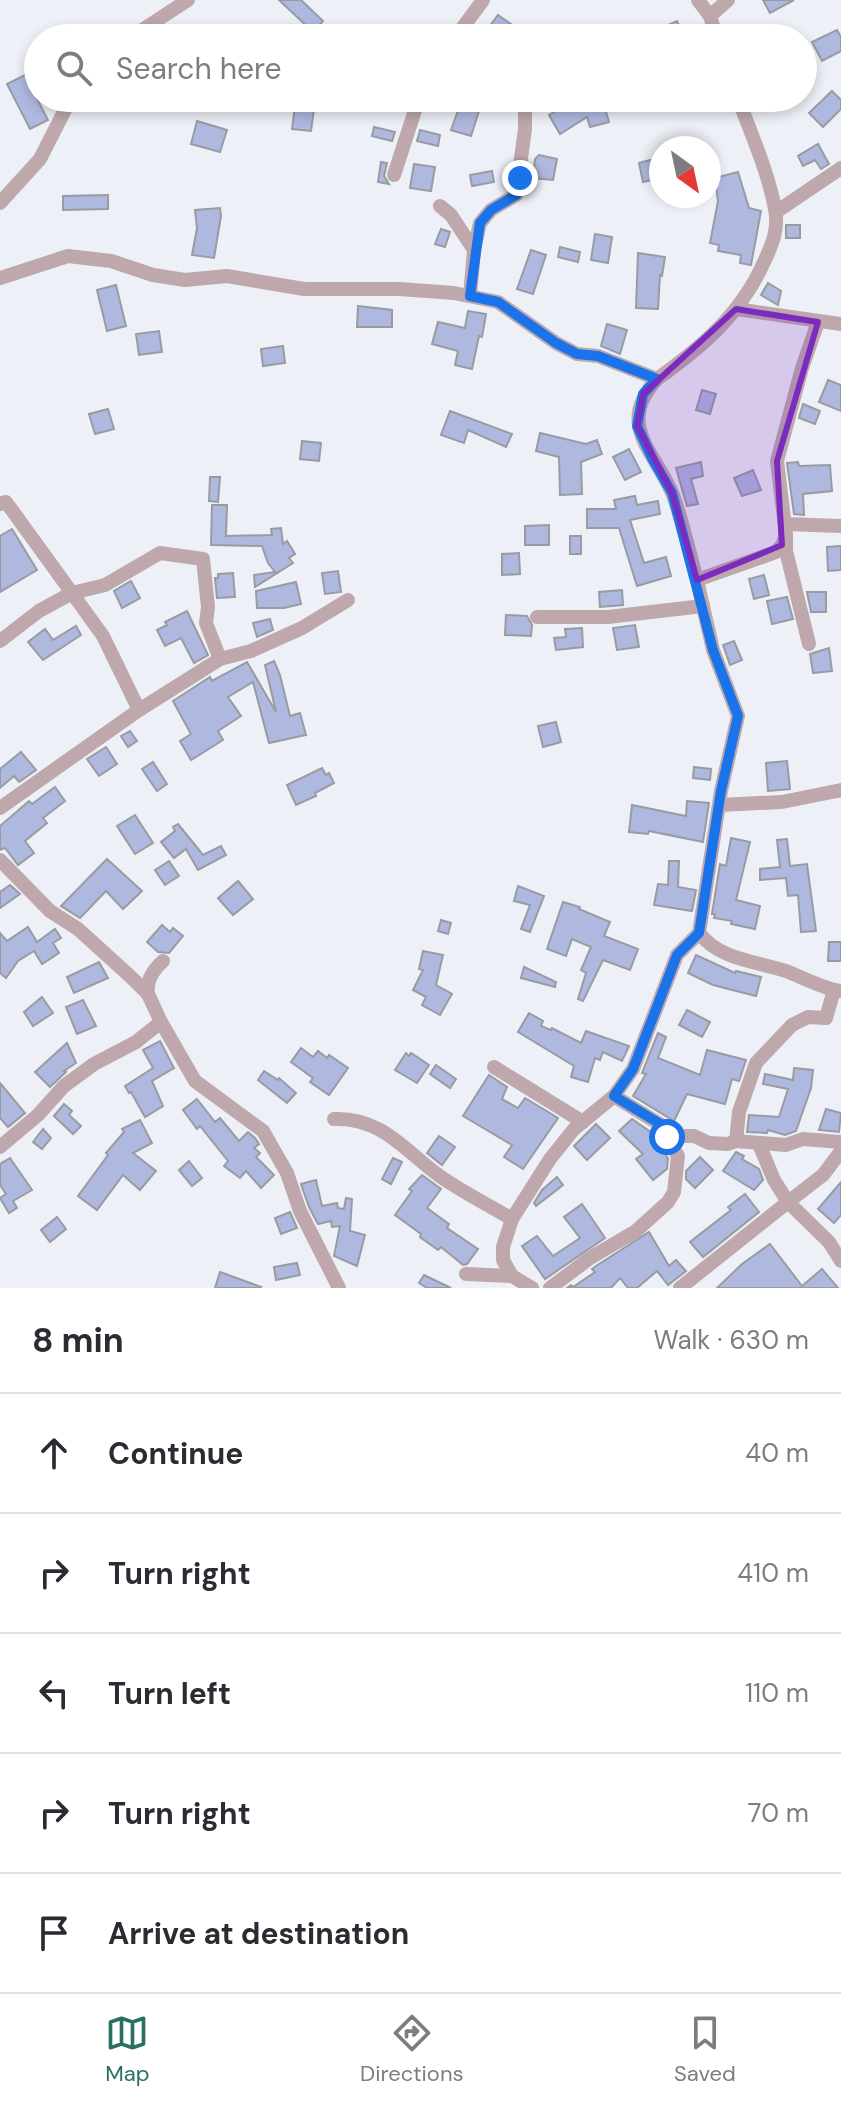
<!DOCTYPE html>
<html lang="en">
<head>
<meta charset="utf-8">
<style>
  body { margin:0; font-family:"DM Sans",sans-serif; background:#f2f2f3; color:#2b2b33 }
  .compass { position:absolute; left:649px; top:136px; width:72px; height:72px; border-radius:50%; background:#fff; box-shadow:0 4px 12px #0003; rotate:147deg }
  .stop { position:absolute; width:24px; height:24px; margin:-18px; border:6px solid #1a73e8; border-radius:50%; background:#fff }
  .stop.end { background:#1a73e8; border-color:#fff; box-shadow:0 2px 8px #0008 }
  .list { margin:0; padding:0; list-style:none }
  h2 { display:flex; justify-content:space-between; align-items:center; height:104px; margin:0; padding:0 32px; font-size:34px }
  h2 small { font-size:26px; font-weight:400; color:#7c7c81 }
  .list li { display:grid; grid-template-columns:52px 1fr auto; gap:24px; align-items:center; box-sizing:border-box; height:120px; padding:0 32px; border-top:2px solid #e1e1e2 }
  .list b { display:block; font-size:30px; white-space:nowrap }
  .list em { font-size:26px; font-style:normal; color:#7c7c81 }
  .icon { flex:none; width:44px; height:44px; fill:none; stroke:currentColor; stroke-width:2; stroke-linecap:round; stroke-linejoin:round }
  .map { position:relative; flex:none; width:841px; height:1288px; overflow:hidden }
  .search { position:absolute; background:#fff; box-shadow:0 4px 12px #0003; left:24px; right:24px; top:24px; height:88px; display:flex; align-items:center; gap:20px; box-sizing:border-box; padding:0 28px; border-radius:44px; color:#7c7c81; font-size:30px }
  .sheet { height:704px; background:#fff }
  nav { display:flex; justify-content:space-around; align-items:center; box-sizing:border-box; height:112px; border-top:2px solid #e1e1e2; background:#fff; font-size:22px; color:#7c7c81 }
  nav a { display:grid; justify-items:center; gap:4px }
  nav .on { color:#2a6f62 }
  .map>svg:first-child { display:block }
  .building { fill:#afb9e0; stroke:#999ba2; stroke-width:2 }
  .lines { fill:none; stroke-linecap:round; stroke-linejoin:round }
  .minor { stroke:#bea8ac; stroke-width:14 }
  .route { stroke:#1a73e8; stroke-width:10 }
  .marked { fill:#7b2cbf; fill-opacity:0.2; stroke:#7b2cbf; stroke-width:6; stroke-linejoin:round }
</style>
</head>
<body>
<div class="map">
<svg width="841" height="1288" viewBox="0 0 841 1288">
  <rect width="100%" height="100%" fill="#eef0f7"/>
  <!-- building -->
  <g class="building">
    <path d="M279 0H301L323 21 313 32Z"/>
    <path d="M763 0H794L770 13Z"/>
    <path d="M498 15 515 27 507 38H481Z"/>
    <path d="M677 21 685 38H673L668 25Z"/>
    <path d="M837 30 841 37V51L822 61 812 42Z"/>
    <path d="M25 75 48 120 30 129 7 84Z"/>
    <path d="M832 91 841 100V109L823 127 809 113Z"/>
    <path d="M550 98H602L609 122 590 127 587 117 560 134 549 115 557 110Z"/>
    <path d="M460 105 479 111 471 136 451 130Z"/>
    <path d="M295 106 314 109 311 131 292 129Z"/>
    <path d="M197 121 227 130 220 152 191 144Z"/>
    <path d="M374 127 395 132 392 141 372 136Z"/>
    <path d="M420 130 440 135 438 146 417 141Z"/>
    <path d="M818 144 829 164 821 169 815 160 803 166 798 156Z"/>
    <path d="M539 155 557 159 553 180 533 178 535 159Z"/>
    <path d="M661 157V178L643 182 639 163Z"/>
    <path d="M381 162 387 163 384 176 389 184 378 182Z"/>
    <path d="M414 164 435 167 431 191 410 188Z"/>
    <path d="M492 171 494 182 472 186 470 175Z"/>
    <path d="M738 172 749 208 761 211 751 265 740 263 741 255 718 251 719 245 710 243 718 201 715 178Z"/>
    <path d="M108 195V209L63 210V196Z"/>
    <path d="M220 208 221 216 214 258 192 255 197 228 195 210Z"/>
    <rect x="786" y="225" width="14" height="13"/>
    <path d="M441 229 450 232 445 247 435 244Z"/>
    <path d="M595 234 612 237 608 263 591 260Z"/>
    <path d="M560 247 580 252 578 262 558 257Z"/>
    <path d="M531 250 546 255 533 294 517 289Z"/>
    <path d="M638 253 665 257 662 276 660 275 658 309 636 308Z"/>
    <path d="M768 283 781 291 778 305 761 295Z"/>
    <path d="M116 285 126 326 107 331 97 290Z"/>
    <path d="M358 306 392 310V327H357Z"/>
    <path d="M468 311 486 314 482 337 479 336 472 369 455 365 458 351 432 344 438 322 465 328Z"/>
    <path d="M607 324 627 330 620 354 601 346Z"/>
    <path d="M159 331 162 352 139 355 136 334Z"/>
    <path d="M283 346 285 363 263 366 261 349Z"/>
    <path d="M828 380 841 385V411L819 402Z"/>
    <path d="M702 390 716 394 710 414 696 410Z"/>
    <path d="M803 404 820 411 815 424 799 418Z"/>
    <path d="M108 409 114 429 95 434 89 414Z"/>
    <path d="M450 411 512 434 506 447 468 430 464 443 441 435Z"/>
    <path d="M540 433 586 444 597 440 602 454 581 462 582 494 560 495 559 457 536 451Z"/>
    <path d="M302 441 321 443 319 461 300 459Z"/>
    <path d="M629 449 641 472 625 480 613 457Z"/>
    <path d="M701 462 703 476 691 479 698 504 687 506 676 468Z"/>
    <path d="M798 462 799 466 830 465 832 491 803 494 804 515 794 514 787 463Z"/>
    <path d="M753 470 761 490 742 496 734 478Z"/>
    <path d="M210 477H220L218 502 209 501Z"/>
    <path d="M635 496 637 505 658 501 660 514 630 520 644 563 666 557 671 576 637 586 619 528H587V509H616L614 500Z"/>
    <path d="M212 505H227L226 536 272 535 271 529 281 528 283 544 287 541 295 554 289 558 293 563 255 587 254 575 275 572 268 563 262 546 211 545Z"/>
    <path d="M549 525V545H525V526Z"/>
    <path d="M12 529 37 570 0 592V536Z"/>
    <rect x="570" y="536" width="11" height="18"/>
    <path d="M841 546V570L828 571 827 547Z"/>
    <path d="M519 553 520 574 502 575V554Z"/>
    <path d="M338 571 341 592 325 594 322 573Z"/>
    <path d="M233 573 235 597 217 598 215 578H218V574Z"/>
    <path d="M764 575 769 595 754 599 749 579Z"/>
    <path d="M131 581 140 598 122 608 114 591Z"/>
    <path d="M296 582 301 604 284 608H257L256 591Z"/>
    <path d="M622 590 623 605 600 607 599 592Z"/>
    <path d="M807 592H826V612H811Z"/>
    <path d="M787 597 793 619 772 624 767 601Z"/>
    <path d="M187 611 208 655 194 663 181 638 165 646 157 630 167 625 165 622Z"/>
    <path d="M506 615 527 616 532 625 531 636 505 635Z"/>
    <path d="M270 619 273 630 257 637 253 623Z"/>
    <path d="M635 625 639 647 617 650 613 628Z"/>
    <path d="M76 626 81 635 43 660 28 642 45 629 53 640Z"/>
    <path d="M582 628 583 647 556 650 554 638 566 637 565 629Z"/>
    <path d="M734 641 742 660 730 665 723 645Z"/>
    <path d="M829 648 832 671 813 673 810 654Z"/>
    <path d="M274 661 280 675 290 716 300 713 306 735 269 743 253 682 228 697 241 716 218 731 223 740 191 760 180 741 191 734 173 701 210 677 212 681 247 662 276 712 265 665Z"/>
    <path d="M556 722 561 742 543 747 538 726Z"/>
    <path d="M130 731 137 741 128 747 121 736Z"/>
    <path d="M106 747 117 764 99 776 87 759Z"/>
    <path d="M21 752 36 770 19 782 14 776 0 788V769Z"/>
    <path d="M787 761 790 789 768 791 766 763Z"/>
    <path d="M153 762 167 784 157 791 142 769Z"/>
    <path d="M694 767 711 769 710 780 693 778Z"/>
    <path d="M322 768 326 775 329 773 334 783 315 793 316 796 296 805 287 785Z"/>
    <path d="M55 787 65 801 43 818 47 823 25 841 34 853 18 865 5 848 0 850V826L29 801 32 804Z"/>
    <path d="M687 801 709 803 703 842 649 831 648 834 629 832 632 805 686 816Z"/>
    <path d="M135 815 153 843 135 854 117 826Z"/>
    <path d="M178 824 203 855 221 846 226 855 198 870 186 849 174 858 161 842 175 831 173 827Z"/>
    <path d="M731 838 750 842 736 900 760 906 755 929 731 924 732 921 714 918 715 914H712L720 864 726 866Z"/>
    <path d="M787 839 790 866 807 864 816 931 801 932 798 895 788 896 786 878 760 880V869L780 867 777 840Z"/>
    <path d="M107 859 142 891 123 909 106 891 80 918 61 906Z"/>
    <path d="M169 861 179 876 165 885 155 870Z"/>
    <path d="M669 861H679L678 887 696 890 692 911 654 905 658 884 668 885Z"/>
    <path d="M238 881 253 899 233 915 218 898Z"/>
    <path d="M10 885 20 894 0 908V892Z"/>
    <path d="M518 886 544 896 530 932 521 929 530 905 514 901Z"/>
    <path d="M563 902 580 907 579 909 610 922 604 936 638 949 630 970 603 960 583 1001 578 999 586 973 581 970 591 947 572 939 566 956 547 949Z"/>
    <path d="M441 920 451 923 448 934 438 931Z"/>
    <path d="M162 925 170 932 173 928 183 936 169 953 158 952 147 942Z"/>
    <path d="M28 927 37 942 55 929 61 938 53 943 59 953 42 964 34 951 18 961 6 978 0 973V933L7 941Z"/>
    <path d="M829 942H841V961H828Z"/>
    <path d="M423 951 443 955 436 985 452 994 440 1015 422 1005 426 997 413 990 423 970 419 969Z"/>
    <path d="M696 955 735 973 736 971 761 977 756 996 713 985 688 973Z"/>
    <path d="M99 962 108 978 74 993 67 977Z"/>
    <path d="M524 967 556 982 555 987 521 978Z"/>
    <path d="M42 997 53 1013 33 1026 24 1012Z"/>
    <path d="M83 1000 96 1026 77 1034 66 1007Z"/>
    <path d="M687 1010 710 1022 702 1037 679 1025Z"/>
    <path d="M529 1013 543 1021 541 1026 551 1030 552 1028 581 1043 586 1031 629 1046 622 1061 603 1052 600 1060 595 1058 588 1082 571 1077 574 1066 518 1032Z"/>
    <path d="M658 1033 666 1037 658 1058 700 1075 707 1050 746 1060 739 1081 732 1079 725 1104 687 1094 674 1121 633 1096 646 1074 642 1073Z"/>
    <path d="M160 1041 174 1068 152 1081 163 1106 145 1117 131 1092 129 1093 125 1086 153 1068 143 1050Z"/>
    <path d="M67 1043 76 1063 64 1071 66 1072 50 1087 35 1072Z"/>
    <path d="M301 1048 313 1057 318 1051 327 1058 329 1055 348 1068 329 1095 310 1082 313 1078 291 1062Z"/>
    <path d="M406 1053 409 1056 411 1053 429 1065 417 1083 395 1070Z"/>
    <path d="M436 1065 456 1079 450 1088 430 1074Z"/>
    <path d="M794 1068 813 1070 811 1088 796 1131 785 1135 768 1130 767 1133 747 1132 749 1115 779 1117 788 1089 763 1084 765 1074 793 1080Z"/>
    <path d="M264 1071 278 1080 279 1078 296 1093 287 1103 258 1080Z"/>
    <path d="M489 1075 507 1087 502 1099 518 1108 525 1098 558 1118 523 1169 504 1157 512 1145 463 1116Z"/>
    <path d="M0 1083 25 1113 8 1127 0 1118Z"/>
    <path d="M197 1099 215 1122 220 1118 239 1141 248 1132 255 1138 259 1144 254 1148 260 1153 256 1157 274 1175 261 1188 246 1171 240 1178 224 1166 228 1161 200 1126 197 1129 183 1110Z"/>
    <path d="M64 1104 72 1111 69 1115 81 1126 73 1134 54 1116Z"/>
    <path d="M826 1109 841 1113 839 1132 819 1130Z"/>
    <path d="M632 1119 655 1135 653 1137 668 1158 667 1169 653 1180 636 1159 643 1154 619 1131Z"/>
    <path d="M140 1120 152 1143 133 1153 156 1171 140 1190 123 1175 97 1210 78 1196 108 1155 106 1153 124 1132 122 1129Z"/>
    <path d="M596 1124 610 1138 587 1160 574 1146Z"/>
    <path d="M43 1129 51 1138 42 1149 33 1142Z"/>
    <path d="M439 1136 455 1147 442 1165 427 1153Z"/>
    <path d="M736 1152 744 1156 742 1159 759 1169 763 1180 754 1190 723 1171Z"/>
    <path d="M700 1157 713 1170 695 1188 686 1179V1171Z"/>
    <path d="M10 1158 32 1190 13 1201 17 1208 9 1213 0 1198 6 1194 0 1185V1164Z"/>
    <path d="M393 1158 402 1162 391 1184 382 1179Z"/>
    <path d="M189 1161 202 1178 192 1186 179 1170Z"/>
    <path d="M422 1175 441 1189 427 1208 449 1224 447 1228 478 1249 467 1264 463 1265 441 1247 438 1250 420 1237 421 1234 395 1215 412 1191 409 1189Z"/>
    <path d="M557 1177 563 1185 536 1206 534 1203 542 1190Z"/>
    <path d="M316 1180 322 1206 337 1203 338 1208 344 1209 346 1198 352 1199 350 1231 365 1235 357 1266 334 1256 340 1226 332 1227 331 1221 318 1224 309 1207 301 1184Z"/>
    <path d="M841 1182V1215L834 1223 818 1209Z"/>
    <path d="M745 1194 759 1212 703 1257 690 1242 731 1210 728 1207Z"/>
    <path d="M582 1204 605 1238 545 1279 522 1246 537 1236 553 1256 580 1238 564 1217Z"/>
    <path d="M290 1212 297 1228 281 1234 275 1218Z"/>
    <path d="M57 1217 66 1229 50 1242 41 1230Z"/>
    <path d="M649 1232 669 1266 676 1260 686 1271 668 1285 657 1271 637 1288H628L620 1278 611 1288H567L571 1285 573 1287 595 1272 592 1269 596 1266Z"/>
    <path d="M770 1244 802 1286 822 1269 838 1288H717L742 1264Z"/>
    <path d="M297 1263 300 1275 276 1280 274 1267Z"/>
    <path d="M220 1272 261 1287 260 1288H215Z"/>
    <path d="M424 1275 451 1288H427L419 1283Z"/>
  </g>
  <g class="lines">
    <!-- minor -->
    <g class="minor">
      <path d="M698 0 710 16 717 38"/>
      <path d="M710 16 728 0"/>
      <path d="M130 38 188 0"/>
      <path d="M455 38 483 0"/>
      <path d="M394 175 419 98"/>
      <path d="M0 203 40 159 71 98"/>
      <path d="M440 206 451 215 474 250 470 296"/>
      <path d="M776 212 841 168"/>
      <path d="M474 250 480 223 491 210 516 195 525 129V98"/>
      <path d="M0 278 68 256 111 261 153 275 185 280 227 276 304 289H399L454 293 498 302 556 343 577 354 598 356 657 379C702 347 741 314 764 262 772 245 779 229 775 209 768 171 751 134 738 98"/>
      <path d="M736 309 841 324"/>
      <path d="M657 379C615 425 655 451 673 495 683 522 689 552 697 580"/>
      <path d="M0 504 6 502 72 593 105 585 160 553 203 559 208 607 206 623 220 659"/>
      <path d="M785 524 841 526"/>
      <path d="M786 535V551L809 644"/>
      <path d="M537 617H608L703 606"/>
      <path d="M0 641 39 611 72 593 103 636 139 710"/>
      <path d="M719 805 782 802 841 790"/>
      <path d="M0 808 139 710 220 659 251 651 302 628 348 600"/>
      <path d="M0 860 50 911 78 929 132 978 148 994 161 1022"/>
      <path d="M699 933C720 960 755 961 786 971 804 978 821 988 840 991"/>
      <path d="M148 994C146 981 153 970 163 961"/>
      <path d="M494 1067 583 1122"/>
      <path d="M614 1096 674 1133 682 1136H694L709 1143 728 1144 736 1141 786 1145 803 1139 841 1142"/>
      <path d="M334 1119C382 1117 405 1151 441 1177 463 1192 488 1205 512 1219"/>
      <path d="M736 1141 739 1112 756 1063 792 1025 808 1017 826 1018 834 990"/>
      <path d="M0 1147 38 1115 64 1086 94 1064 136 1042 161 1022 195 1081 263 1131 287 1173 300 1211 339 1288"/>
      <path d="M841 1151 823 1175 788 1202 829 1242 841 1261"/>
      <path d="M466 1274 512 1276 532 1288"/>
      <path d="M512 1276 503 1260V1247L512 1219 550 1159 574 1129 614 1096 633 1069 677 955 699 933 721 791 738 716 713 650 697 580 776 552 782 545 786 535 777 461 802 368 818 322"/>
      <path d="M550 1288 590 1258 636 1231 668 1202 674 1192 678 1156 667 1137V1128"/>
      <path d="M680 1288 788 1202 774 1180 759 1144"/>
    </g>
  </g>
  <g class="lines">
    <!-- route -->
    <path class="route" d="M520 178 516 195 491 210 480 223 470 296 498 302 556 343 577 354 598 356 657 379 643 394 637 426 653 460 672 493 713 650 738 716 721 791 699 933 677 955 633 1069 614 1096 667 1128V1137"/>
  </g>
  <!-- marked area -->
  <path class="marked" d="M736 309 818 322 777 461 782 545 697 580 672 493 637 426 643 394Z"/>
</svg>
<svg class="compass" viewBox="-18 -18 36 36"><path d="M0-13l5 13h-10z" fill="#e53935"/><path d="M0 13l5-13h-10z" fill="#7c7c81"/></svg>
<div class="stop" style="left:667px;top:1137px"></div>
<div class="stop end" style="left:520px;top:178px"></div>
<div class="search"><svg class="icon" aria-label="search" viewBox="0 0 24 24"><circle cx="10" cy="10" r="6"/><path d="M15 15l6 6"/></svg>Search here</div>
</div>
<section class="sheet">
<h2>8 min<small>Walk · 630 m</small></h2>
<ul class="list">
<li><svg class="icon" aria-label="ahead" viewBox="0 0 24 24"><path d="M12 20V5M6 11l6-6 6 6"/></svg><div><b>Continue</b></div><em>40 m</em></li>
<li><svg class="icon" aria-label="right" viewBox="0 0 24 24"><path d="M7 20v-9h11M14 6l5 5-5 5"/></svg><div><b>Turn right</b></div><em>410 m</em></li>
<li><svg class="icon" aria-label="left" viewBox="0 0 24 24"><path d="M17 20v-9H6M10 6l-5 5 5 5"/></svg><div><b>Turn left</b></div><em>110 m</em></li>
<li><svg class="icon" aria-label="right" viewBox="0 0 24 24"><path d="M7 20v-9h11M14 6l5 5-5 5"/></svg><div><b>Turn right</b></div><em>70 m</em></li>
<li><svg class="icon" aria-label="arrive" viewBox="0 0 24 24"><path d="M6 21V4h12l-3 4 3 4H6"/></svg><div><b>Arrive at destination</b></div></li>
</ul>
</section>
<nav>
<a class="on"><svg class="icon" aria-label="map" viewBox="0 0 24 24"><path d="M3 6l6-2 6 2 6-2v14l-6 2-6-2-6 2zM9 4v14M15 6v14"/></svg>Map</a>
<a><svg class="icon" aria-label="directions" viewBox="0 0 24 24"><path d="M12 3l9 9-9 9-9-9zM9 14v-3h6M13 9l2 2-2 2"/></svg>Directions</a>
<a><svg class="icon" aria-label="saved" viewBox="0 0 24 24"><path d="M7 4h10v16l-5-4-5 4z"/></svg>Saved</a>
</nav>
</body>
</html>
